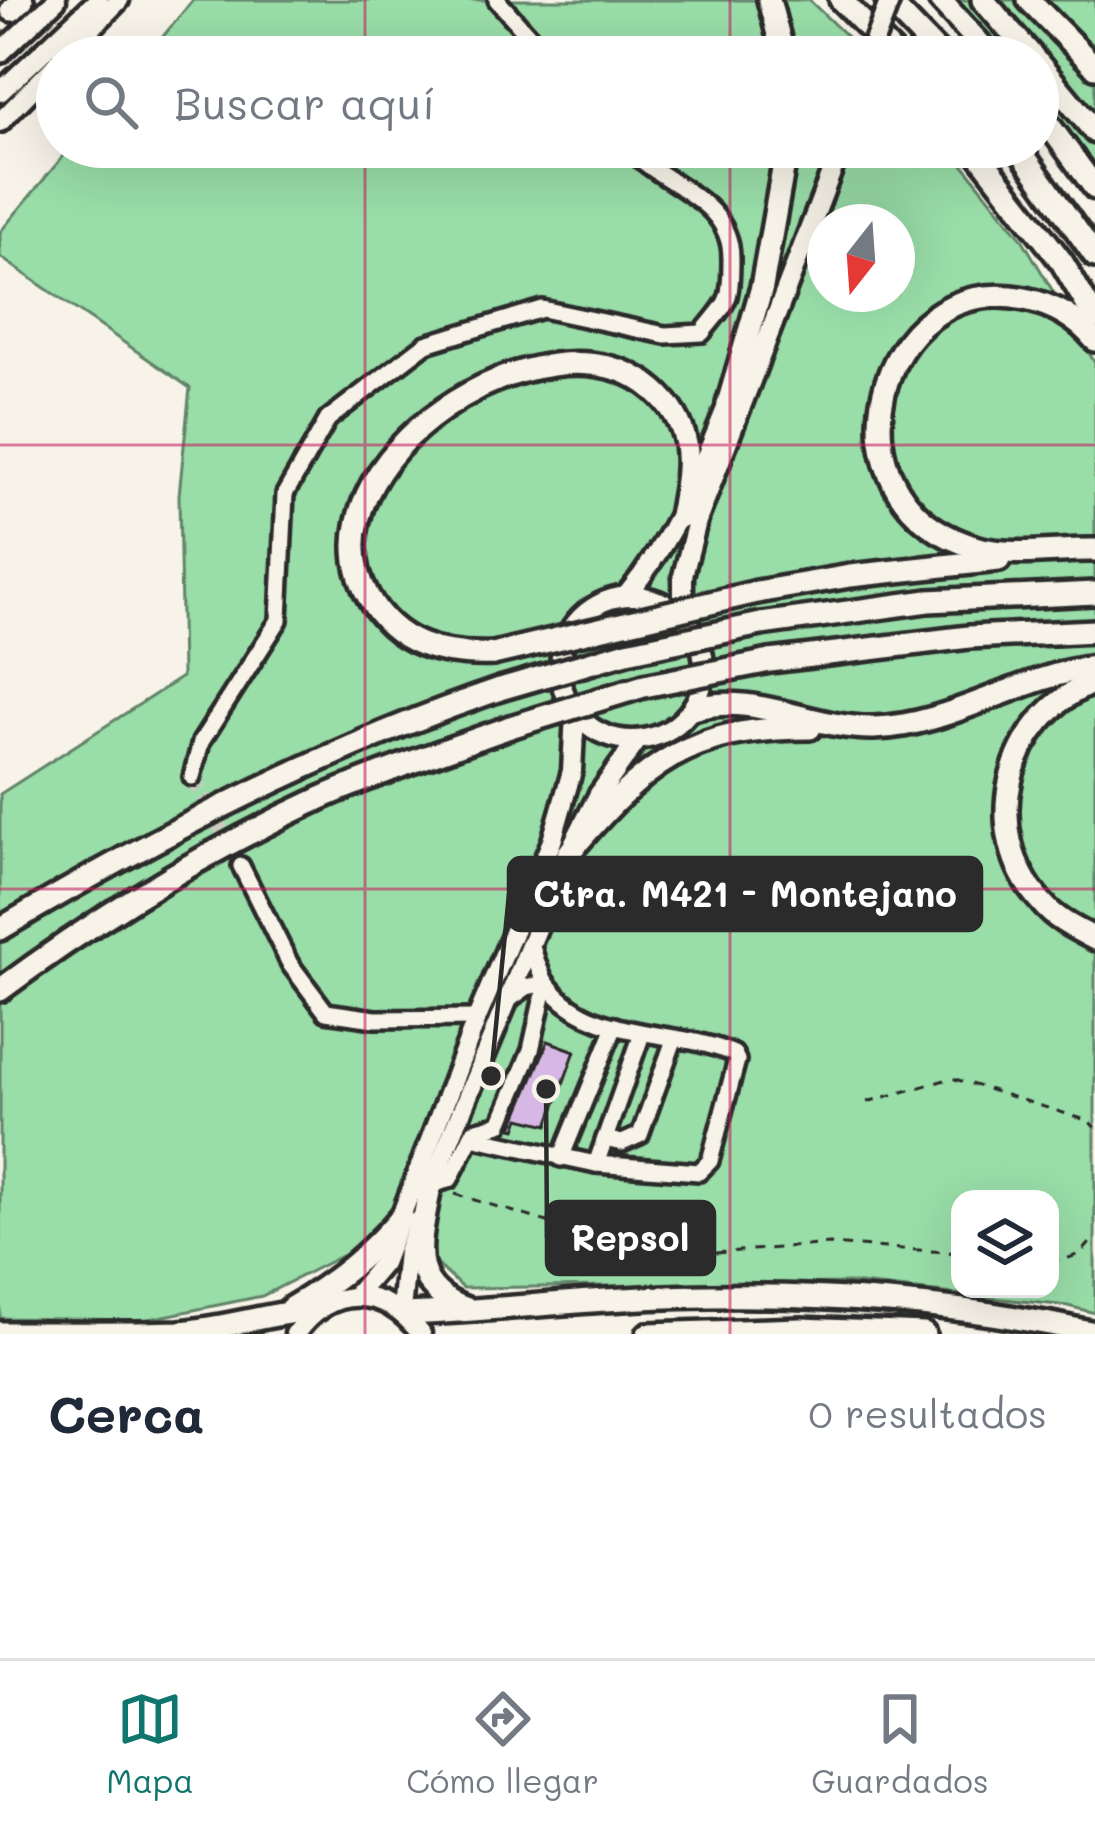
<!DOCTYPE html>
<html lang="es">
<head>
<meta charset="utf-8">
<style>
  body { margin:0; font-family:Mali,sans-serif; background:#f2f2f3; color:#1f2937 }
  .controls { position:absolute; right:36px; bottom:36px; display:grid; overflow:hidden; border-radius:24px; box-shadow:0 12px 48px #0002 }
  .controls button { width:108px; height:108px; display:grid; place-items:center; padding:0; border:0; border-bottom:3px solid #e0e1e3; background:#fff; color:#1f2937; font:60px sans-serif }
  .compass { position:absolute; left:807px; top:204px; width:108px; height:108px; border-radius:50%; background:#fff; box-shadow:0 12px 48px #0002; rotate:197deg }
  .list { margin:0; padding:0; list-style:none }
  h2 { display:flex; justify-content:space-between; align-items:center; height:156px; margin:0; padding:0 48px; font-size:51px }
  h2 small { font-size:39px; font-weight:400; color:#747a83 }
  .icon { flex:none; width:66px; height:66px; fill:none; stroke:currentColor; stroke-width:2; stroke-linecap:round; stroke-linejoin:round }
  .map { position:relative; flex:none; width:1095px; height:1334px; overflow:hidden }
  .search { position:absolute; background:#fff; box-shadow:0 12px 48px #0002; left:36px; right:36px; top:36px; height:132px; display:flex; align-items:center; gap:30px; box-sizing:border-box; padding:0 42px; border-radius:66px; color:#747a83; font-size:45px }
  .sheet { height:324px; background:#fff }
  nav { display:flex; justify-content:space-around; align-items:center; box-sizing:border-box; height:168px; border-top:3px solid #e0e1e3; background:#fff; font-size:33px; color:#747a83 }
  nav a { display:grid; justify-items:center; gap:6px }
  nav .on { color:#0f766e }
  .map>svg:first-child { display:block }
  .green { fill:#99dda8; stroke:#62846a; stroke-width:3; fill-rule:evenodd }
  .building { fill:#d7b8e5; stroke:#2b2b2b; stroke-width:3 }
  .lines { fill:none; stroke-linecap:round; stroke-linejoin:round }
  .minor-tunnel { stroke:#cecbc2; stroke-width:15; stroke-dasharray:15 8; stroke-linecap:butt }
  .minor-casing { stroke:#2b2b2b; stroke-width:24 }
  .major-casing { stroke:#2b2b2b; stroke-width:27 }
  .highway-casing { stroke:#2b2b2b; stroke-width:30 }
  .path { stroke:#2b2b2b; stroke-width:3; stroke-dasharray:9 9; stroke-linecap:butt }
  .minor { stroke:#f7f3e8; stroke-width:15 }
  .major { stroke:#f7f3e8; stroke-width:18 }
  .highway { stroke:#f7f3e8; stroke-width:21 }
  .major-bridge-casing { stroke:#2b2b2b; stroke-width:27; stroke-linecap:butt }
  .highway-bridge-casing { stroke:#2b2b2b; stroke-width:30; stroke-linecap:butt }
  .major-bridge { stroke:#f7f3e8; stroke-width:18 }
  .highway-bridge { stroke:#f7f3e8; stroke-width:21 }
  .grid { fill:none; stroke:#c2185b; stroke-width:3; stroke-opacity:0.55 }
  .leader { fill:none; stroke:#2b2b2b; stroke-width:4.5 }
  .callout-dot { fill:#2b2b2b; stroke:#f7f3e8; stroke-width:4.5 }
  .callout { fill:#2b2b2b; stroke:#2b2b2b; stroke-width:4.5 }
  .callout-label { font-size:36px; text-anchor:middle; font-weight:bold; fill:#fff }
</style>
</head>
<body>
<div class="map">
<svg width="1095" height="1334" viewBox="0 0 1095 1334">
  <rect width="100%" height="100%" fill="#f7f3e8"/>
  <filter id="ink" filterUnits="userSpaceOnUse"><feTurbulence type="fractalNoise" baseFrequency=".00833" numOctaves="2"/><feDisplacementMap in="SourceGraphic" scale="24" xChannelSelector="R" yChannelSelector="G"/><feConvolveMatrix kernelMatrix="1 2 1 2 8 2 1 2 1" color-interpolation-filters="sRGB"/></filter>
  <g filter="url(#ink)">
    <!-- green -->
    <g class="green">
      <path d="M193 0H809L868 57H146Z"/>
      <path d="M953 0H1095V180L1038 97V57H1003Z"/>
      <path d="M71 147H949L1021 237 1095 363V1313L1068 1306 851 1283 463 1288 437 1265 341 1256 262 1296 145 1320 0 1318V794L182 677 179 495 190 388 0 257V232ZM825 222H897V294H825ZM960 1199H1050V1289H960Z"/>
    </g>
    <!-- building -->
    <path class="building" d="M548 1041 575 1051 548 1125 520 1118 516 1129 512 1128Z"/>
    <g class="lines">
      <!-- minor-tunnel -->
      <path class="minor-tunnel" d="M192 777 241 866"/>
      <defs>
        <g id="minor">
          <path d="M497 0 548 57"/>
          <path d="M192 777 201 742 279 620 285 494 328 419 426 344 542 309 665 335 702 333C729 299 731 304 731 258 731 198 662 186 628 147"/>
          <path d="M241 866 290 964 326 1012 375 1019 477 1018"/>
          <path d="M506 1002 527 987 546 983"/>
          <path d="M471 1137 596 1164 699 1172 710 1161 737 1060 734 1054C675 1027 592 1043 548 985 539 974 535 955 530 941"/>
          <path d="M605 1139 622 1143 640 1135 674 1040"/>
          <path d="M561 1158 615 1026"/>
          <path d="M596 1164 642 1034"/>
          <path d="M430 1186 450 1179 474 1131 500 1124 531 1050 546 983"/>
        </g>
        <g id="major">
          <path d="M0 53 56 0"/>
          <path d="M63 57 119 0"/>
          <path d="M0 92 98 0"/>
          <path d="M0 122 57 64"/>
          <circle cx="632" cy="668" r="72"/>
          <path d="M626 596C678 533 703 465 733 391"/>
          <path d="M683 615V576L697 521 841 147"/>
          <path d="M427 1195 568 854 599 794 637 741"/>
          <path d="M355 1296 383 1263 477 1018 552 841 572 771 575 713"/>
          <path d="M401 1310 407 1252 418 1221"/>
          <path d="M295 1334C332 1283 384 1286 421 1334"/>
        </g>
        <g id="highway">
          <path d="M769 0 784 57"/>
          <path d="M841 0 897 57"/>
          <path d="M887 0 942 57"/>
          <path d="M940 0 992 57"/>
          <path d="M983 0 1033 57"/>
          <path d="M1029 0 1095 67"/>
          <path d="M12 10 22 0"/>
          <path d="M1038 63 1095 132"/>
          <path d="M1038 110 1095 188"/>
          <path d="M973 147 1062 262 1095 318"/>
          <path d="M1018 147 1095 256"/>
          <path d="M1095 340C1076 317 1053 305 1025 299 876 268 814 499 975 547 1012 558 1057 549 1095 550"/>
          <path d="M728 404 762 287 787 147"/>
          <path d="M757 592 850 576 999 560"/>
          <path d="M761 624 928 601 1095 593"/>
          <path d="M493 654C442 656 395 645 368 596 295 464 547 298 654 390 670 404 682 423 686 444 690 469 684 493 680 517"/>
          <path d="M770 661 969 637 1095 631"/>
          <path d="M1095 682C1005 716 978 833 1042 903 1056 920 1076 929 1095 939"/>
          <path d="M693 709C754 691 811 729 874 728 950 726 1019 676 1095 667"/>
          <path d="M568 854C646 763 686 728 810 728"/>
          <path d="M0 929C160 834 324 749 500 689"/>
          <path d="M0 990C100 916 208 850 321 798 382 771 447 750 510 727"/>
          <path d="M430 1186C421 1240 403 1286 467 1309"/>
          <path d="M291 1308C335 1282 368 1256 401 1217"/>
          <path d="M405 1314C479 1311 551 1303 624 1299 782 1290 940 1299 1095 1333"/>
          <path d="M0 1333C59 1333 120 1334 179 1332 226 1328 271 1313 318 1309"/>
          <path d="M648 1334 801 1329 924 1334"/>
        </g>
      </defs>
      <!-- minor casing -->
      <use href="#minor" class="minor-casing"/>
      <!-- major casing -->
      <use href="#major" class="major-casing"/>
      <!-- highway casing -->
      <use href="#highway" class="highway-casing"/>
      <!-- path -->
      <g class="path">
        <path d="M867 1102 952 1078 1089 1121 1095 1128"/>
        <path d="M455 1194 663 1257 830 1244 960 1253"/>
        <path d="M1050 1259C1072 1261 1083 1254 1095 1236"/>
      </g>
      <!-- minor -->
      <use href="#minor" class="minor"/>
      <!-- major -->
      <use href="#major" class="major"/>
      <!-- highway -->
      <use href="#highway" class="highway"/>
      <defs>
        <path id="major-bridge" d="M868 57 890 0"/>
        <g id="highway-bridge">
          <path d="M493 654 757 592"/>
          <path d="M500 689 627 652 761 624"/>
          <path d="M510 727 644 686 770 661"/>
        </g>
      </defs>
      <!-- major-bridge casing -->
      <use href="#major-bridge" class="major-bridge-casing"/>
      <!-- highway-bridge casing -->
      <use href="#highway-bridge" class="highway-bridge-casing"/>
      <!-- major-bridge -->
      <use href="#major-bridge" class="major-bridge"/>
      <!-- highway-bridge -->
      <use href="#highway-bridge" class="highway-bridge"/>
    </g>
  </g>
  <!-- grid -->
  <path class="grid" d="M365 0V57M730 0V57M365 147V1334M730 147V1334M0 445H1095M0 889H1095"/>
  <!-- callouts -->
  <path class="leader" d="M491 1076L509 894M546 1089L547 1238"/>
  <g class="callout-dot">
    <circle cx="491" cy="1076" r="12"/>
    <circle cx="546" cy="1089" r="12"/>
  </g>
  <g class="callout">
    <rect x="509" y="858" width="472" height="72" rx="12"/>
    <rect x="547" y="1202" width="167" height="72" rx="12"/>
  </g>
  <g class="callout-label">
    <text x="745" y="907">Ctra. M421 - Montejano</text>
    <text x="630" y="1251">Repsol</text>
  </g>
</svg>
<div class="controls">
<button><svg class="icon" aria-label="layers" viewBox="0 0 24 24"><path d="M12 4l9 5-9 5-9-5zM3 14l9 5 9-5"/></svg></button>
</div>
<svg class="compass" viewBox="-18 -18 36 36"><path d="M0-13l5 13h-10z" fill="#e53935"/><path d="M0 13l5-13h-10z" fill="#747a83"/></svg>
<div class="search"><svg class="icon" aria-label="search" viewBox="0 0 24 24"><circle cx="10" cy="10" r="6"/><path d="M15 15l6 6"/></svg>Buscar aquí</div>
</div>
<section class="sheet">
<h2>Cerca<small>0 resultados</small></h2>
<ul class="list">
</ul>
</section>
<nav>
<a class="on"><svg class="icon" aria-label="map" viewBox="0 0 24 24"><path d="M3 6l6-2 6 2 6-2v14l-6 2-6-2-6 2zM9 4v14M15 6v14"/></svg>Mapa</a>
<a><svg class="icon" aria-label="directions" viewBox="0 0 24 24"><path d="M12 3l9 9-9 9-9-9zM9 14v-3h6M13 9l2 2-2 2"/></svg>Cómo llegar</a>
<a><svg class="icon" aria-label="saved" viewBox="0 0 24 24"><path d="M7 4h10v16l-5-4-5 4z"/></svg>Guardados</a>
</nav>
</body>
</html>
